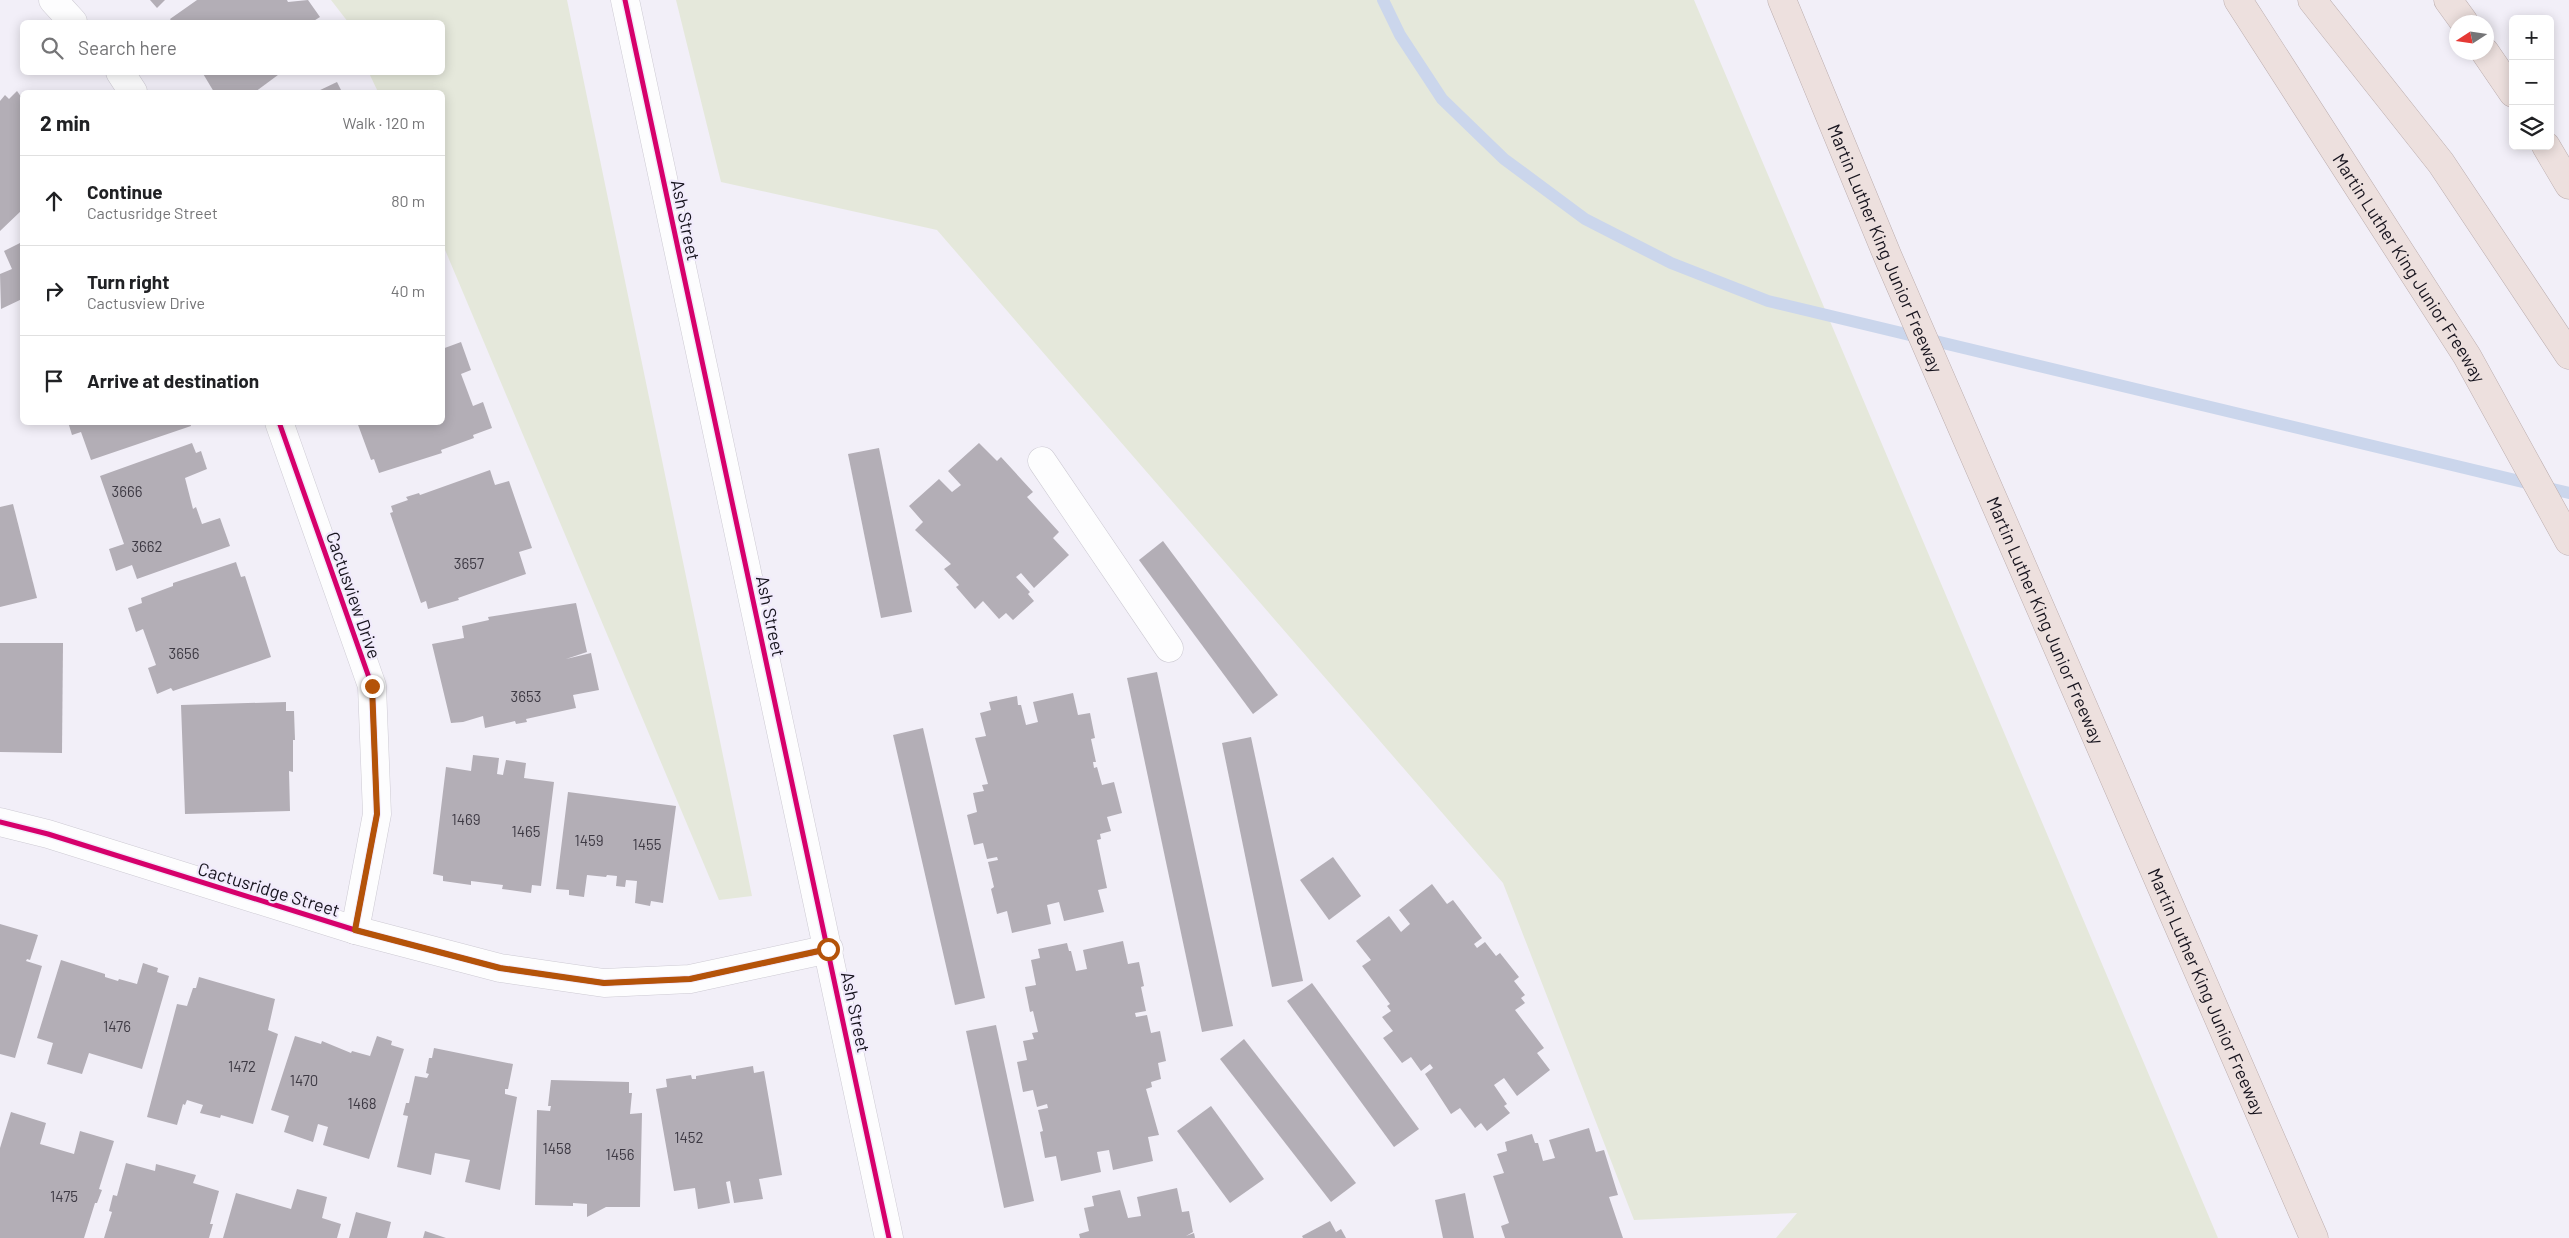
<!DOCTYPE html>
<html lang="en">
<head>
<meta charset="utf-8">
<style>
  body { margin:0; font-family:Barlow,sans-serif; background:#f6f6f6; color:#202124 }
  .controls { position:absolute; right:15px; top:15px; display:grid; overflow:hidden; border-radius:8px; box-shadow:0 2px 12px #0003 }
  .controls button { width:45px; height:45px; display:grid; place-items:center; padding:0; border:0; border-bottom:1px solid #e0e0e0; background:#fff; color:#202124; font:25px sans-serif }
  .compass { position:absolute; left:2449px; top:15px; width:45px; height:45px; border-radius:50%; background:#fff; box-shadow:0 2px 12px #0003; rotate:258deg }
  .stop { position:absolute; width:15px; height:15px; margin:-11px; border:4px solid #b45309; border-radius:50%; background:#fff }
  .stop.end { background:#b45309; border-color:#fff; box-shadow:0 1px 5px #0008 }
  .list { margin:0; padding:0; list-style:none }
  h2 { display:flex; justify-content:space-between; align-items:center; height:65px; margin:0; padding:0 20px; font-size:21px }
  h2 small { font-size:16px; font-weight:400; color:#757577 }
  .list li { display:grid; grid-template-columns:32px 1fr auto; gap:15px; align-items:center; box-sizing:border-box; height:90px; padding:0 20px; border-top:1px solid #e0e0e0 }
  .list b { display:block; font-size:19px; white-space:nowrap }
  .list p { margin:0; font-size:16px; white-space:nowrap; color:#757577 }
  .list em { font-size:16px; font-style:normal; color:#757577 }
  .icon { flex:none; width:28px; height:28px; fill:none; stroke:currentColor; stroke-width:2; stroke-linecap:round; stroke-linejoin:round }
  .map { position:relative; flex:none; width:2569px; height:1238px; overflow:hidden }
  .search { position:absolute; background:#fff; box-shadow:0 2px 12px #0003; left:20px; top:20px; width:425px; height:55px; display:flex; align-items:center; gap:12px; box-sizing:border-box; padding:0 18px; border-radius:8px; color:#757577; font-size:19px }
  .panel { position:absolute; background:#fff; box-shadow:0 2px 12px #0003; left:20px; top:90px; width:425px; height:335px; border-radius:8px }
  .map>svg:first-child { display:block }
  .green { fill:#e5e8db }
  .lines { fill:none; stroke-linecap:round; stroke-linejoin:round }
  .stream { stroke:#cbd6ec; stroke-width:12 }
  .building { fill:#b3aeb6 }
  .minor-casing { stroke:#cdcad3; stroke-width:29 }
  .highway-casing { stroke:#bcaeaf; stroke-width:29 }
  .minor { stroke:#fdfdfe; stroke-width:28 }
  .highway { stroke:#ede0de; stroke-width:28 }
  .cycleway-casing { stroke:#f1ebfc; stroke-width:8 }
  .cycleway { stroke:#d6006c; stroke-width:5 }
  .route { stroke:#b45309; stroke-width:6 }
  .labels { text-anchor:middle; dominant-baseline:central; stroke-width:4.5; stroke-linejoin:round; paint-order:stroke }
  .number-label { font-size:15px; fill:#3e3a44 }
  .street-label { font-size:18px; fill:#17141e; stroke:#f1ebfc }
</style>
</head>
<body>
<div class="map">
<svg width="2569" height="1238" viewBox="0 0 2569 1238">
  <rect width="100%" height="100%" fill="#f2eff8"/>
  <!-- green -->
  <g class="green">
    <path d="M331 0H567L752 896 719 900 443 245 442 92H378L369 73 442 72V22H348Z"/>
    <path d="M676 0H1694L2218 1238H1776L1797 1213 1634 1220 1503 883 937 230 721 182Z"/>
  </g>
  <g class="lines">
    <!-- stream -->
    <path class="stream" d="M1383 0 1400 35 1442 99 1504 159 1585 219 1671 263 1768 301 2569 493"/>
  </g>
  <!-- building -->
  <g class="building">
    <path d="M150 0H165L157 8Z"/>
    <path d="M197 0H287L288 2 308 0 320 17 312 22H172L170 19Z"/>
    <path d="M202 72H282L255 92H214Z"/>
    <path d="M337 82 342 92H316Z"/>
    <path d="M17 91 22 98V210L0 231V101L5 95 9 99Z"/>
    <path d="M22 242V299L1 309 0 274 12 269 4 251Z"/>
    <path d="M461 342 471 370 461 374 473 406 483 402 492 428 473 435 474 438 441 450 442 453 379 473 374 459 371 460 357 422H442V349Z"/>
    <path d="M68 422H190L191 426 91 460 81 432 72 435Z"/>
    <path d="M192 443 196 453 201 451 207 469 185 478 193 509 196 507 202 524 220 518 230 546 137 579 132 565 116 571 109 549 124 544 100 476Z"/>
    <path d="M979 443 997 461 1001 457 1033 492 1027 497 1059 532 1053 538 1069 555 1034 588 1021 573 1016 577 1030 592 1028 594 1034 601 1013 620 1006 613 999 619 983 601 975 609 956 587 959 585 944 569 951 564 915 530 923 522 909 506 939 479 952 492 961 485 948 471Z"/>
    <path d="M879 448 912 612 881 618 848 454Z"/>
    <path d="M490 470 495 485 509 481 532 548 519 552 526 574 458 598 459 600 428 609 426 601 421 603 390 513 393 512 391 506 408 500 406 497 419 493 420 495Z"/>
    <path d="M13 504 37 598 0 607V507Z"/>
    <path d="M1163 541 1278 695 1253 714 1139 560Z"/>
    <path d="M236 562 241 577 245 576 271 657 173 691 171 688 157 694 148 668 156 665 143 629 136 632 128 608 142 603 141 598 173 586V583Z"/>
    <path d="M576 603 587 652 566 659 591 653 599 690 573 695 576 708 526 719 527 722 516 724 515 721 485 728 483 716 463 722 451 723 432 644 464 638 462 626 489 620 488 617Z"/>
    <path d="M0 643H63L62 753 0 752Z"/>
    <path d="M1157 672 1233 1026 1202 1032 1127 678Z"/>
    <path d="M1073 693 1078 715 1090 713 1095 738 1091 739 1096 762H1093L1094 768 1097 767 1102 785 1114 782 1122 813 1107 817 1111 831 1100 834 1101 839 1097 840 1107 888 1098 890 1104 912 1064 921 1059 902 1047 905 1051 924 1012 933 1007 911 997 914 991 889 994 887 988 862 998 860 997 857 987 859 983 843 974 845 967 815 977 812 973 793 984 791 982 785 988 784 975 738 986 736 980 713 991 710 989 702 1017 696 1018 705H1021L1026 725 1038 722 1033 702Z"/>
    <path d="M286 702V711H294L295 740H293V772L289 771 290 811 185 814 181 705Z"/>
    <path d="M923 728 985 998 955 1005 893 735Z"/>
    <path d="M1251 737 1303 981 1272 987 1222 743Z"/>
    <path d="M473 755 499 758 497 774 503 775 506 760 526 763 524 778 554 782 541 886 532 885 531 893 502 889 503 885 471 881V885L443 881V876L433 874 446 767 471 771Z"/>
    <path d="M568 792 676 806 663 903 651 901 650 906 635 903 637 881 626 880 625 887 616 886 617 876 607 875 606 877 587 875 584 897 569 895V890L556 889Z"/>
    <path d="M1333 857 1361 896 1329 920 1300 880Z"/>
    <path d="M1432 884 1447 904 1453 900 1482 938 1474 944 1477 948 1485 942 1496 956 1500 953 1519 977 1514 981 1525 995 1521 998 1525 1003 1515 1010 1544 1048 1537 1053 1550 1070 1517 1096 1504 1078 1494 1085 1507 1104 1504 1106 1510 1113 1487 1131 1481 1123 1475 1128 1460 1108 1451 1114 1425 1074 1433 1068 1430 1064 1421 1071 1411 1057 1402 1063 1383 1038 1393 1031 1382 1017 1391 1011 1387 1006 1390 1004 1362 966 1371 960 1356 941 1389 916 1401 932 1410 924 1399 910Z"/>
    <path d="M0 924 38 935 30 960 27 959 26 961 42 966 15 1058 0 1054Z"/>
    <path d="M1123 941 1128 964 1139 962 1144 986 1141 987 1146 1011 1135 1013 1136 1017 1147 1015 1151 1033 1160 1031 1166 1061 1158 1063 1161 1079 1151 1082 1152 1087 1146 1089 1159 1135 1148 1137 1153 1161 1113 1170 1109 1150 1097 1152 1101 1172 1061 1181 1056 1156 1045 1158 1040 1132 1043 1131 1038 1110 1048 1108 1047 1104 1037 1107 1033 1090 1023 1092 1017 1062 1027 1060 1023 1041 1034 1039 1032 1033 1038 1032 1033 1011 1030 1012 1025 987 1036 985 1031 960 1040 958 1038 949 1067 943 1069 951H1071L1076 971 1087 969 1083 950Z"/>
    <path d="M61 960 105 974V977L118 981 119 979 137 984 143 963 158 968 157 972 169 976 142 1069 89 1053 82 1074 47 1064 53 1043 37 1038Z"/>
    <path d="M199 977 275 999 268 1030 278 1034 253 1124 221 1115 220 1118 200 1113 203 1105 187 1100 185 1105 183 1104 177 1125 147 1117 177 1004 187 1006 193 988H196Z"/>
    <path d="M1312 983 1419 1129 1394 1147 1287 1001Z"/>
    <path d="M996 1025 1034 1201 1004 1208 966 1031Z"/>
    <path d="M295 1036 321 1044 322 1041 351 1053 352 1051 370 1056 377 1036 392 1041 391 1045 404 1049 369 1159 323 1145 328 1127 318 1124 313 1142 284 1132 289 1116 271 1110Z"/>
    <path d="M1244 1039 1356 1183 1331 1202 1220 1059Z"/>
    <path d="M434 1048 513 1064 508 1089H505V1094L517 1097 500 1190 465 1182 470 1160 435 1153 431 1175 397 1167 408 1116 403 1115 406 1103H409L415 1076 427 1078 429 1074 426 1073 429 1058H432Z"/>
    <path d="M753 1066 754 1073 764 1071 782 1175 759 1179 763 1199 734 1203 730 1181 726 1182 730 1203 698 1209 695 1188 674 1191 656 1089 667 1087 666 1079 691 1075 692 1079H696V1076Z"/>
    <path d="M551 1080 629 1082V1093H632L630 1114 642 1113 640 1207H606L587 1217V1204L573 1203V1206L535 1205 537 1110 550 1111 551 1106H548Z"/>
    <path d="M1211 1106 1264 1179 1230 1203 1177 1131Z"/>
    <path d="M11 1112 46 1123 40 1144 74 1154 80 1131 114 1141 99 1189 102 1190 97 1203H95L84 1238H0V1148Z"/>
    <path d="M1589 1128 1596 1152 1604 1150 1618 1195 1609 1197 1623 1238H1505L1501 1226 1509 1223 1493 1176 1504 1173 1497 1154 1507 1151 1505 1142 1532 1134 1535 1143H1538L1543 1161 1555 1158 1549 1140Z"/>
    <path d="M126 1163 155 1171 156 1164 196 1175 193 1183 219 1191 210 1224H213L209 1238H104L112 1212 109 1211 113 1195 117 1196Z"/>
    <path d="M1177 1188 1182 1212 1189 1211 1193 1232 1186 1236 1194 1233 1195 1238H1080L1079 1234 1089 1231 1084 1208 1094 1206 1092 1196 1120 1190 1128 1218 1141 1216 1137 1197Z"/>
    <path d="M297 1189 327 1197 322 1218 341 1224 337 1238H223L236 1193 291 1209Z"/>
    <path d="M1465 1193 1474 1238H1443L1435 1200Z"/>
    <path d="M356 1212 391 1222 387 1238H349Z"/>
    <path d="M1330 1221 1336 1232 1341 1229 1346 1238H1303L1302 1236Z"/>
    <path d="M425 1231 446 1238H423Z"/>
  </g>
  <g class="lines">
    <defs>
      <g id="minor">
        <path d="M53 0 73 22"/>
        <path d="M625 0 889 1238"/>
        <path d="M120 72 133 92"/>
        <path d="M279 422 372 686 377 814 355 930"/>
        <path d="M1042 461 1169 648"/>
        <path d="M0 822 48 834 355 930 500 968 604 983 690 979 829 949"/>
      </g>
      <g id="highway">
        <path id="s1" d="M1782 0 1888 257 2314 1238"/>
        <path id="s2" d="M2238 0 2467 356 2569 541"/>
        <path d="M2312 0 2441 163 2569 355"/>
        <path d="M2448 0 2464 22"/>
        <path d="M2485 52 2513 93"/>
        <path d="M2546 146 2569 185"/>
      </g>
    </defs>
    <!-- minor casing -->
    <use href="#minor" class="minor-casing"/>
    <!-- highway casing -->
    <use href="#highway" class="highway-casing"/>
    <!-- minor -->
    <use href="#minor" class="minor"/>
    <!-- highway -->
    <use href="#highway" class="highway"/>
    <defs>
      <g id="cycleway">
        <path d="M625 0 889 1238"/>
        <path d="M279 422 372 686 377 814 355 930"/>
        <path d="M0 822 48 834 355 930 500 968 604 983 690 979 829 949"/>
      </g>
    </defs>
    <!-- cycleway casing -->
    <use href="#cycleway" class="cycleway-casing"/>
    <!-- cycleway -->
    <use href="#cycleway" class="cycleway"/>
  </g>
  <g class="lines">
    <!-- route -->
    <path class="route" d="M372 686 377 814 355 930 500 968 604 983 690 979 828 949"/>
  </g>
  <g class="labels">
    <!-- number labels -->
    <g class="number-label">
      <text x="127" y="491">3666</text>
      <text x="147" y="546">3662</text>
      <text x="469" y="563">3657</text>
      <text x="184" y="653">3656</text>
      <text x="526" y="696">3653</text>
      <text x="466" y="819">1469</text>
      <text x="526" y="831">1465</text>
      <text x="589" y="840">1459</text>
      <text x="647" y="844">1455</text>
      <text x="117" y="1026">1476</text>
      <text x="242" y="1066">1472</text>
      <text x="304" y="1080">1470</text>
      <text x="362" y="1103">1468</text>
      <text x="689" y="1137">1452</text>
      <text x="557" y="1148">1458</text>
      <text x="620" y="1154">1456</text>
      <text x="64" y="1196">1475</text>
    </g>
    <!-- street labels -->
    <g class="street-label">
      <text transform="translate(686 220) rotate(78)">Ash Street</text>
      <text stroke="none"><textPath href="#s1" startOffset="269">Martin Luther King Junior Freeway</textPath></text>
      <text stroke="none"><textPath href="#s2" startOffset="318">Martin Luther King Junior Freeway</textPath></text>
      <text transform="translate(354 595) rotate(71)">Cactusview Drive</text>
      <text transform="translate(771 616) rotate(78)">Ash Street</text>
      <text stroke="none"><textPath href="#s1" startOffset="674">Martin Luther King Junior Freeway</textPath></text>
      <text transform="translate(269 889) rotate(17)">Cactusridge Street</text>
      <text stroke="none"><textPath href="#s1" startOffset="1079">Martin Luther King Junior Freeway</textPath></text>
      <text transform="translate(856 1012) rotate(78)">Ash Street</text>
    </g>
  </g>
</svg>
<div class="controls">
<button>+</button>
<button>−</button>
<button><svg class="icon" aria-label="layers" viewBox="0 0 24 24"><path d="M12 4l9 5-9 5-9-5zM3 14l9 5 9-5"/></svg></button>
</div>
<svg class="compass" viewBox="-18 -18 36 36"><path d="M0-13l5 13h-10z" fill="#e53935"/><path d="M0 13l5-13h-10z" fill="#757577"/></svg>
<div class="stop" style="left:828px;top:949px"></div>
<div class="stop end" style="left:372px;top:686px"></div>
<div class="search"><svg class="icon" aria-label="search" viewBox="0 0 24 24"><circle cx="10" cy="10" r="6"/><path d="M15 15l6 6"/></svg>Search here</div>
<section class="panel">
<h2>2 min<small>Walk · 120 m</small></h2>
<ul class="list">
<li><svg class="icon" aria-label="ahead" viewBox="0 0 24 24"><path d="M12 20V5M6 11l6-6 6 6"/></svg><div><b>Continue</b><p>Cactusridge Street</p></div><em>80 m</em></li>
<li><svg class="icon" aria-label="right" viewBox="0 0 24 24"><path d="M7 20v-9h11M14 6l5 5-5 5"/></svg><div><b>Turn right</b><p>Cactusview Drive</p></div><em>40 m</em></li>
<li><svg class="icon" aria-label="arrive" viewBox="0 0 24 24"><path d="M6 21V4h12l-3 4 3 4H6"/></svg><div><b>Arrive at destination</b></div></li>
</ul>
</section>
</div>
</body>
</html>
